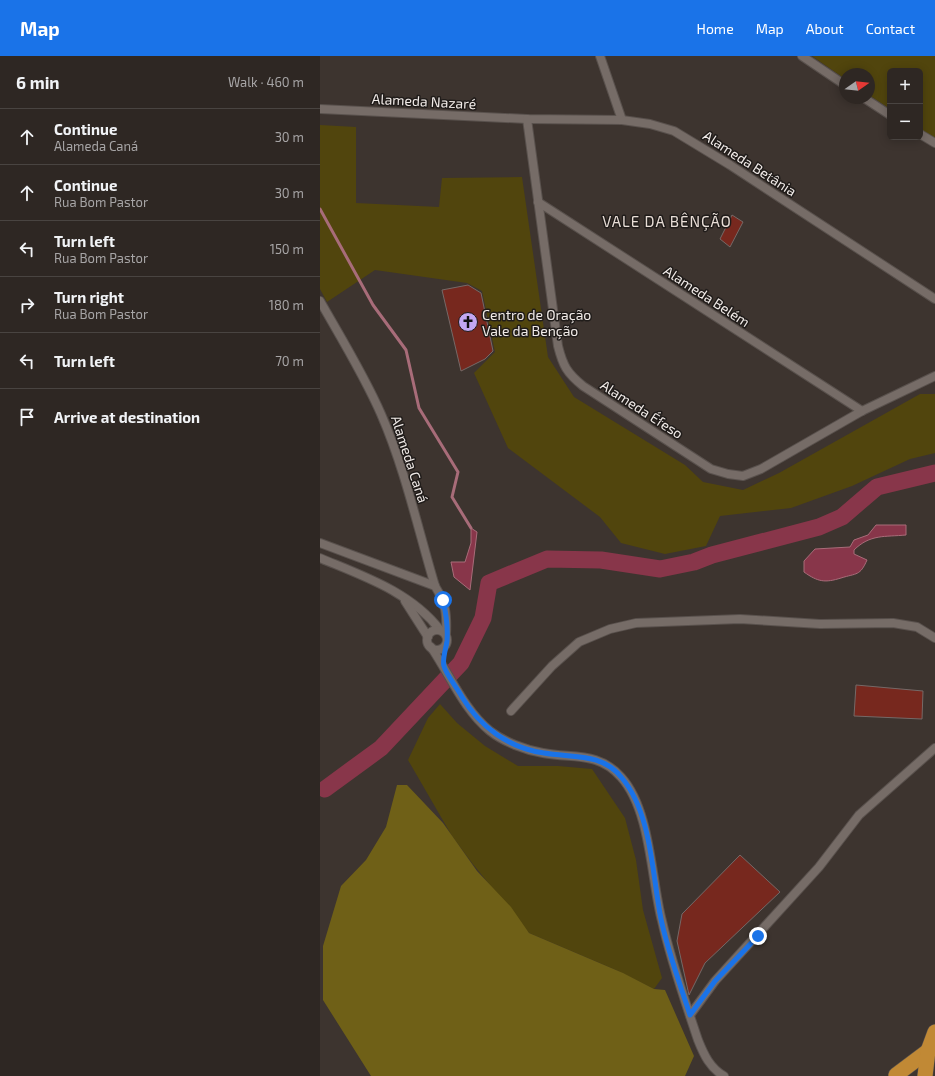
<!DOCTYPE html>
<html lang="en">
<head>
<meta charset="utf-8">
<style>
  body { margin:0; font-family:"Exo 2",sans-serif; background:#362f2b; color:#f1f3f6 }
  .controls { position:absolute; right:12px; top:12px; display:grid; overflow:hidden; border-radius:6px; box-shadow:0 2px 10px #0003 }
  .controls button { width:36px; height:36px; display:grid; place-items:center; padding:0; border:0; border-bottom:1px solid #494441; background:#2e2723; color:#f1f3f6; font:20px sans-serif }
  .compass { position:absolute; left:519px; top:12px; width:36px; height:36px; border-radius:50%; background:#2e2723; box-shadow:0 2px 10px #0003; rotate:76deg }
  .stop { position:absolute; width:12px; height:12px; margin:-9px; border:3px solid #1a73e8; border-radius:50%; background:#fff }
  .stop.end { background:#1a73e8; border-color:#fff; box-shadow:0 1px 4px #0008 }
  .list { margin:0; padding:0; list-style:none }
  h2 { display:flex; justify-content:space-between; align-items:center; height:52px; margin:0; padding:0 16px; font-size:17px }
  h2 small { font-size:13px; font-weight:400; color:#a7a5a6 }
  .list li { display:grid; grid-template-columns:26px 1fr auto; gap:12px; align-items:center; box-sizing:border-box; height:56px; padding:0 16px; border-top:1px solid #494441 }
  .list b { display:block; font-size:15px; white-space:nowrap }
  .list p { margin:0; font-size:13px; white-space:nowrap; color:#a7a5a6 }
  .list em { font-size:13px; font-style:normal; color:#a7a5a6 }
  .icon { flex:none; width:22px; height:22px; fill:none; stroke:currentColor; stroke-width:2; stroke-linecap:round; stroke-linejoin:round }
  .map { position:relative; flex:none; width:615px; height:1020px; overflow:hidden }
  header { display:flex; align-items:center; gap:24px; box-sizing:border-box; height:56px; padding:0 20px; background:#1a73e8; color:#fff }
  header strong { font-size:19px }
  nav { display:flex; gap:22px; margin-inline-start:auto; font-size:14px }
  main { display:flex }
  aside { flex:1; background:#2e2723 }
  .map>svg:first-child { display:block }
  .green { fill:#51450d }
  .forest { fill:#6f6017 }
  .water { fill:#88364a; stroke:#a86c79 }
  .lines { fill:none; stroke-linecap:round; stroke-linejoin:round }
  .stream { stroke:#a86c79; stroke-width:3 }
  .river { stroke:#88364a; stroke-width:17 }
  .building { fill:#77281e; stroke:#756967 }
  .street-casing { stroke:#59514d; stroke-width:10 }
  .highway-casing { stroke:#59514d; stroke-width:16 }
  .street { stroke:#766c67; stroke-width:8 }
  .highway { stroke:#c18935; stroke-width:15 }
  .route { stroke:#1a73e8; stroke-width:5 }
  .labels { text-anchor:middle; dominant-baseline:central; stroke-width:3; stroke-linejoin:round; paint-order:stroke }
  .street-label { font-size:14px; fill:#f1ebe8; stroke:#201c1a }
  .poi-label { font-size:14px; fill:#f1ebe8; stroke:#201c1a; text-anchor:start }
  .neighbourhood-label { font-size:15px; letter-spacing:1px; fill:#e9ded7; stroke:#201c1a }
</style>
</head>
<body>
<header>
<strong>Map</strong>
<nav><a>Home</a><a>Map</a><a>About</a><a>Contact</a></nav>
</header>
<main>
<aside>
<h2>6 min<small>Walk · 460 m</small></h2>
<ul class="list">
<li><svg class="icon" aria-label="ahead" viewBox="0 0 24 24"><path d="M12 20V5M6 11l6-6 6 6"/></svg><div><b>Continue</b><p>Alameda Caná</p></div><em>30 m</em></li>
<li><svg class="icon" aria-label="ahead" viewBox="0 0 24 24"><path d="M12 20V5M6 11l6-6 6 6"/></svg><div><b>Continue</b><p>Rua Bom Pastor</p></div><em>30 m</em></li>
<li><svg class="icon" aria-label="left" viewBox="0 0 24 24"><path d="M17 20v-9H6M10 6l-5 5 5 5"/></svg><div><b>Turn left</b><p>Rua Bom Pastor</p></div><em>150 m</em></li>
<li><svg class="icon" aria-label="right" viewBox="0 0 24 24"><path d="M7 20v-9h11M14 6l5 5-5 5"/></svg><div><b>Turn right</b><p>Rua Bom Pastor</p></div><em>180 m</em></li>
<li><svg class="icon" aria-label="left" viewBox="0 0 24 24"><path d="M17 20v-9H6M10 6l-5 5 5 5"/></svg><div><b>Turn left</b></div><em>70 m</em></li>
<li><svg class="icon" aria-label="arrive" viewBox="0 0 24 24"><path d="M6 21V4h12l-3 4 3 4H6"/></svg><div><b>Arrive at destination</b></div></li>
</ul>
</aside>
<div class="map">
<svg width="615" height="1020" viewBox="0 0 615 1020">
  <rect width="100%" height="100%" fill="#3d342f"/>
  <!-- green -->
  <g class="green">
    <path d="M492 0H615V83L600 73V15H570V53L549 39V18H525V23Z"/>
    <path d="M0 69 36 71V147L119 151 122 122 202 121 228 301 254 341 365 409 383 426 423 434 459 417 600 338H615V397L590 403 532 430 471 452 400 460 386 490 345 498 301 487 280 461 188 392 154 317 175 296 162 235 147 227 55 214 7 246 0 233Z"/>
    <path d="M120 648 137 667 165 690 198 710H238L272 713 305 762 316 804 323 854 342 922 334 933 296 914 209 877 152 807 132 780 88 704 108 662Z"/>
  </g>
  <!-- forest -->
  <path class="forest" d="M77 729H87L123 767 157 815 191 851 209 877 303 917 334 933 345 934 374 1000 365 1020H51L3 944V890L21 830 46 804 66 771Z"/>
  <!-- water -->
  <g class="water">
    <path d="M556 469H586V479C565 481 550 478 534 494V498L547 504C540 520 537 517 521 522 505 527 498 526 484 516V505L495 493 530 491 534 484 548 479Z"/>
    <path d="M151 472 157 476 150 534 134 521 131 506H145L151 487Z"/>
  </g>
  <g class="lines">
    <!-- stream -->
    <path class="stream" d="M0 153 53 249 86 294 99 352 138 416 132 441 151 472"/>
    <!-- river -->
    <path class="river" d="M5 733 61 692 141 607 163 562 169 527 227 503 281 504 340 513 374 506 392 499 499 471 522 461 557 431 615 417"/>
  </g>
  <!-- building -->
  <g class="building">
    <path d="M412 159 423 166 410 191 400 183Z"/>
    <path d="M148 229 161 237 173 295 165 303 141 315 122 234Z"/>
    <path d="M536 629 603 635 602 663 534 660Z"/>
    <path d="M420 799 460 836 385 907 369 939 357 885 362 858Z"/>
  </g>
  <g class="lines">
    <defs>
      <g id="street">
        <path d="M280 0 302 64"/>
        <path d="M482 0 525 29"/>
        <path d="M544 42 570 59"/>
        <path d="M0 53 207 63 302 64 330 68 354 75 410 109 615 243"/>
        <path d="M207 63 238 290C243 310 247 317 263 330L391 413 408 418 423 420 441 413 542 355 615 320"/>
        <path d="M600 78 615 87"/>
        <path d="M218 146 542 355"/>
        <path d="M0 245C21 282 44 319 61 358 85 413 98 473 115 530 126 548 127 558 126 579"/>
        <path d="M0 487 115 530"/>
        <path d="M0 502C43 520 91 536 120 574"/>
        <path d="M85 545 108 581"/>
        <circle cx="117" cy="584" r="10"/>
        <path d="M111 591C130 619 144 654 170 675 184 686 205 694 223 697 253 703 278 695 301 721 331 754 331 824 342 865 351 905 365 945 378 984 384 999 390 1012 404 1020"/>
        <path d="M191 655 232 610 259 586 290 573 316 567 420 563 500 568 573 567 597 571 615 582"/>
        <path d="M370 959 395 925 499 811 539 759 615 692"/>
      </g>
      <g id="highway">
        <path d="M576 1019 608 995"/>
        <path d="M605 1020 608 995 615 976"/>
      </g>
    </defs>
    <!-- street casing -->
    <use href="#street" class="street-casing"/>
    <!-- highway casing -->
    <use href="#highway" class="highway-casing"/>
    <!-- street -->
    <use href="#street" class="street"/>
    <!-- highway -->
    <use href="#highway" class="highway"/>
  </g>
  <g class="lines">
    <!-- route -->
    <path class="route" d="M123 544C126 557 128 572 127 585 126 593 122 603 124 610 125 617 138 633 142 641 160 671 189 692 224 697 252 702 282 696 302 722 332 758 332 819 341 863 348 896 360 928 370 959L395 925 438 880"/>
  </g>
  <!-- icons -->
  <defs>
    <symbol id="church-disc" viewBox="-11 -11 22 22"><circle r="9.5" fill="#c3a7f2" stroke="#201c1a"/><path d="M-1.2-6h2.4v3.5h3.3v2.4h-3.3V6h-2.4V-.1h-3.3v-2.4h3.3Z" fill="#111"/></symbol>
  </defs>
  <g fill-rule="evenodd">
    <use href="#church-disc" x="137" y="255" width="22" height="22"/>
  </g>
  <g class="labels">
    <!-- street labels -->
    <g class="street-label">
      <text transform="translate(104 45) rotate(3)">Alameda Nazaré</text>
      <text transform="translate(430 107) rotate(33)">Alameda Betânia</text>
      <text transform="translate(387 240) rotate(33)">Alameda Belém</text>
      <text transform="translate(322 353) rotate(33)">Alameda Éfeso</text>
      <text transform="translate(90 403) rotate(72)">Alameda Caná</text>
    </g>
    <!-- poi labels -->
    <g class="poi-label">
      <text x="162" y="258">Centro de Oração<tspan x="162" dy="16">Vale da Benção</tspan></text>
    </g>
    <!-- neighbourhood labels -->
    <g class="neighbourhood-label">
      <text x="347" y="165">VALE DA BÊNÇÃO</text>
    </g>
  </g>
</svg>
<div class="controls">
<button>+</button>
<button>−</button>
</div>
<svg class="compass" viewBox="-18 -18 36 36"><path d="M0-13l5 13h-10z" fill="#e53935"/><path d="M0 13l5-13h-10z" fill="#a7a5a6"/></svg>
<div class="stop" style="left:123px;top:544px"></div>
<div class="stop end" style="left:438px;top:880px"></div>
</div>
</main>
</body>
</html>
